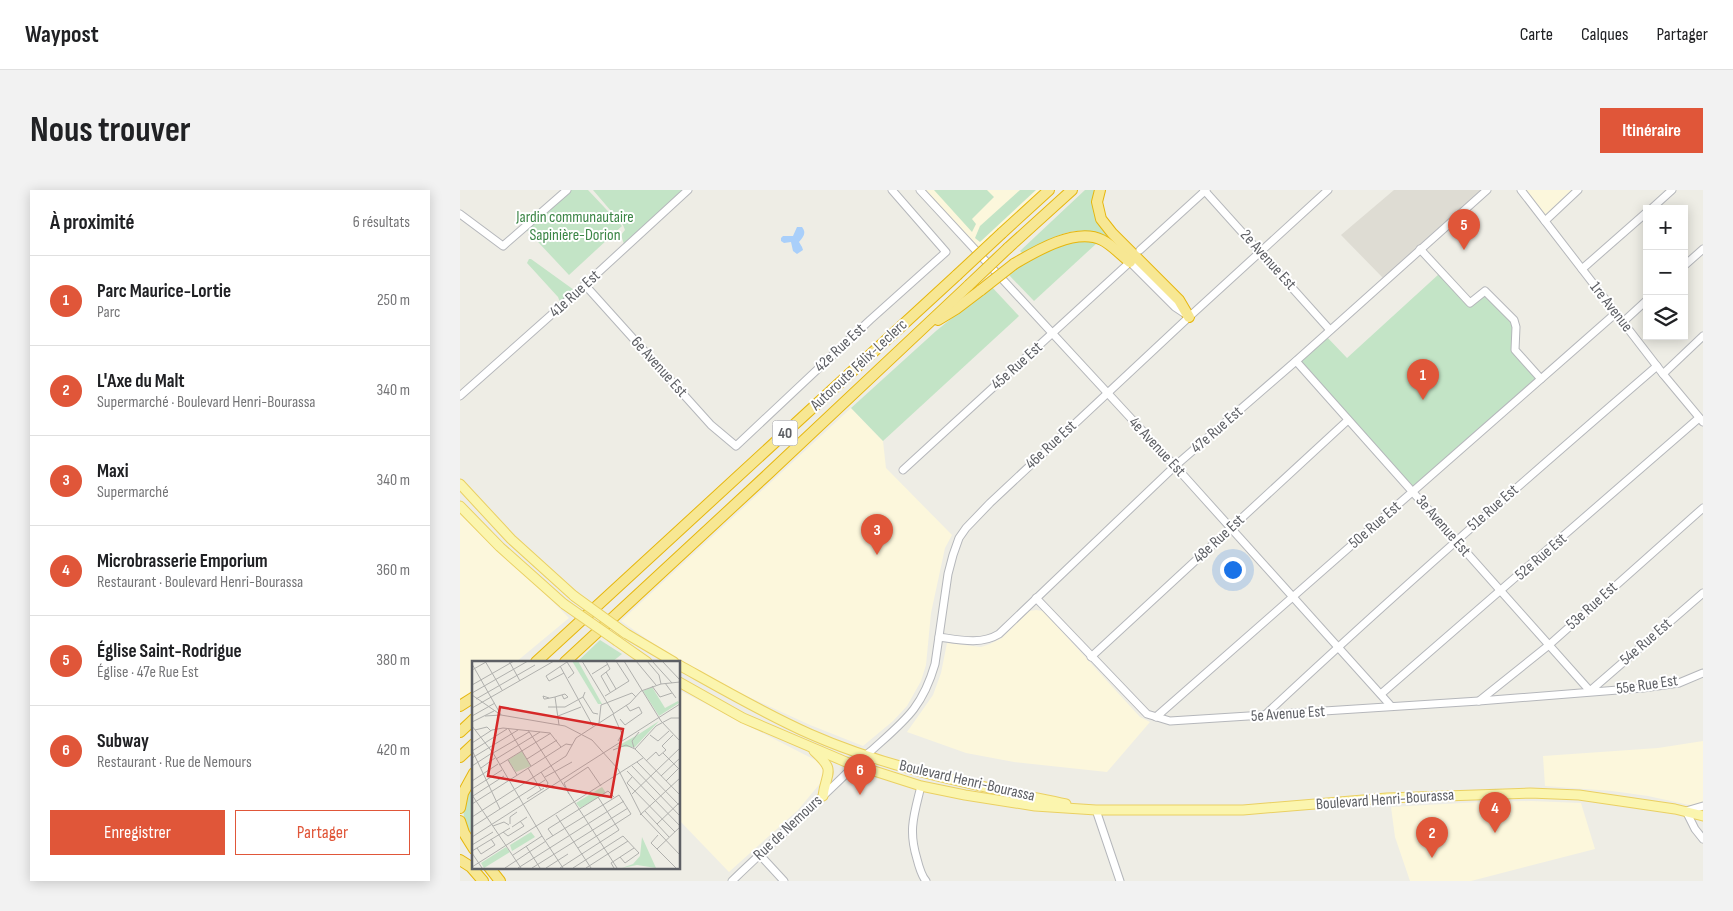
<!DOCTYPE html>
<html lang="fr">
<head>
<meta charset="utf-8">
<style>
  body { margin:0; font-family:"Sofia Sans Condensed",sans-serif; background:#f2f2f2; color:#202124 }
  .controls { position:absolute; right:15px; top:15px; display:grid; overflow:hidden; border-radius:0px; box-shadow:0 2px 12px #0003 }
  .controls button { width:45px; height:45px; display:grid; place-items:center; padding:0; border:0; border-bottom:1px solid #e0e0e0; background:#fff; color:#202124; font:25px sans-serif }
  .you { position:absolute; left:772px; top:379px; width:18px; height:18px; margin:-12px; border:4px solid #fff; border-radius:50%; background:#1a73e8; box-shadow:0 0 0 8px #1a73e833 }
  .badge { display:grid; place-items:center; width:32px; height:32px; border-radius:50%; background:#e05639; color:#fff; font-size:16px; font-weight:700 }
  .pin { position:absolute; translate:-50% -41px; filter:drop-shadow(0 1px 2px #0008) }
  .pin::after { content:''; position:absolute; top:26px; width:18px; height:15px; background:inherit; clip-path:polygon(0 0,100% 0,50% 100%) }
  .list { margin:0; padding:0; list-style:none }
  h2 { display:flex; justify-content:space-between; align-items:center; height:65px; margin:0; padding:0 20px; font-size:21px }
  h2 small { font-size:16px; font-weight:400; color:#757577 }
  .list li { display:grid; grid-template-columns:32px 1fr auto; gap:15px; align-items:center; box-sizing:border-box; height:90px; padding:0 20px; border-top:1px solid #e0e0e0 }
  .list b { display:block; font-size:19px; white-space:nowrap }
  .list p { margin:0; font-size:16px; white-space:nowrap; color:#757577 }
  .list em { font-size:16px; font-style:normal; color:#757577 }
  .actions { display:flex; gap:10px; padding:15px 20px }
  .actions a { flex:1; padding:11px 0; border:1px solid #e05639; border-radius:0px; text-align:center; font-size:18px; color:#e05639 }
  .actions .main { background:#e05639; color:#fff }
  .icon { flex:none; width:28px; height:28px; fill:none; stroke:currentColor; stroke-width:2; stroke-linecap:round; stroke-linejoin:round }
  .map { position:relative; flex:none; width:1243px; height:691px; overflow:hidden; border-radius:0px }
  header { display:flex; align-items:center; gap:30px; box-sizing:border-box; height:70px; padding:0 25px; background:#fff; border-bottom:1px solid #e0e0e0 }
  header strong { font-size:24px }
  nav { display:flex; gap:28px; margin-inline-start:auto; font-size:18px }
  .intro { display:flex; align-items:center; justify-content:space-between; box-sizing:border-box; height:120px; padding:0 30px }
  h1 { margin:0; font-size:35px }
  .button { padding:12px 22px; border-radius:0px; background:#e05639; color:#fff; font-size:18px; font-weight:700 }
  main { display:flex; gap:30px; padding:0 30px }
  aside { flex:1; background:#fff; border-radius:0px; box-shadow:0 2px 12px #0003 }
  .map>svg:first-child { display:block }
  .commercial { fill:#fcf7dc }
  .education { fill:#dedcd3 }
  .green { fill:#c3e4c6 }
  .water { fill:#a9cffa }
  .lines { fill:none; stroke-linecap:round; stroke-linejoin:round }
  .minor-casing { stroke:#b5b7bb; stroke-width:9 }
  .major-casing { stroke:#ead062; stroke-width:11 }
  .highway-casing { stroke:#e6b60d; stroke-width:12 }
  .minor { stroke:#fff; stroke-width:7 }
  .major { stroke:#fbf5ae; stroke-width:9 }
  .highway { stroke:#f7e793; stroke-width:10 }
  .major-bridge-casing { stroke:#ead062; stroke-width:11; stroke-linecap:butt }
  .highway-bridge-casing { stroke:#e6b60d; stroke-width:12; stroke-linecap:butt }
  .major-bridge { stroke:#fbf5ae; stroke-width:9 }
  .highway-bridge { stroke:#f7e793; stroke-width:10 }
  .labels { text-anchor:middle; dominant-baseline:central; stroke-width:4; stroke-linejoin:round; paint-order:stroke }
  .shield { fill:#fff; stroke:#8e8f92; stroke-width:1 }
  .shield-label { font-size:15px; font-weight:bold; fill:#5d5f64 }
  .park-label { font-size:16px; fill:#3b8545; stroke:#fff }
  .street-label { font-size:16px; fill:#5d5f64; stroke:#fff }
  .inset-road { fill:none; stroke:#b0b0ad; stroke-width:1 }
  .view { fill:#d62828; fill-opacity:0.15; stroke:#d62828; stroke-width:2.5 }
  .inset-edge { fill:none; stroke:#5d5f64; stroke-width:2.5 }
</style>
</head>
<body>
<header>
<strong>Waypost</strong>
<nav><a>Carte</a><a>Calques</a><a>Partager</a></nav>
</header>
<div class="intro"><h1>Nous trouver</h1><a class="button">Itinéraire</a></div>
<main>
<aside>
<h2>À proximité<small>6 résultats</small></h2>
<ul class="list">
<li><span class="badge">1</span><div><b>Parc Maurice-Lortie</b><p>Parc</p></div><em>250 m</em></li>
<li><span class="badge">2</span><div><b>L'Axe du Malt</b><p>Supermarché · Boulevard Henri-Bourassa</p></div><em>340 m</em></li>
<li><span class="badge">3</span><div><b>Maxi</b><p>Supermarché</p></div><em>340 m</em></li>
<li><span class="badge">4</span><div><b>Microbrasserie Emporium</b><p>Restaurant · Boulevard Henri-Bourassa</p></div><em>360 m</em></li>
<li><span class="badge">5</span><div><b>Église Saint-Rodrigue</b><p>Église · 47e Rue Est</p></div><em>380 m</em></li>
<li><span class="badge">6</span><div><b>Subway</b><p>Restaurant · Rue de Nemours</p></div><em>420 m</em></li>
</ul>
<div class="actions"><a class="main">Enregistrer</a><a>Partager</a></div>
</aside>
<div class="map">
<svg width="1243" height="691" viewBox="0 0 1243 691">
  <rect width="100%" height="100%" fill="#eeede5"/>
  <!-- commercial -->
  <g class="commercial">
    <path d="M460 0H589L542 43 514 59Z"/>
    <path d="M1061 0H1118L1085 31Z"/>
    <path d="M391 218 423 251 426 278 492 345 485 358 471 423 466 475 461 491 447 516 433 531 403 556 350 535 280 503 204 461 161 431Z"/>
    <path d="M0 318 109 428 56 472H14V505L0 514Z"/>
    <path d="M576 420 583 421 680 527 690 532 647 582 554 572 506 563 447 542 473 505 481 483 487 453 521 457 530 454 542 448 569 421Z"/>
    <path d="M219 500 359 572 364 581 363 590 338 620 269 682 219 630Z"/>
    <path d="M1243 551V618L1188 606 1152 601 1085 596 1083 566 1198 558Z"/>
    <path d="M1071 611 1121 613 1135 659 1011 691H950L935 647 931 617 1021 612Z"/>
  </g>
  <!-- education -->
  <path class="education" d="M934 0H1027L925 90 881 45Z"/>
  <!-- green -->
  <g class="green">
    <path d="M107 0H128L162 36 109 85 64 37Z"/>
    <path d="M133 0H222L164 54 161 45 165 40 163 35Z"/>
    <path d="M474 0H527L534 7 512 29 516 34 512 42Z"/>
    <path d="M560 0H576L520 52 515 48 520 36Z"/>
    <path d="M625 0H638L635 13 659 55C652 51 645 47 638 44 612 33 584 52 563 64L560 61Z"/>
    <path d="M623 49 637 53 574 111 548 84C571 67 595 54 623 49Z"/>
    <path d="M69 69H71L114 100 100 112 98 107 67 73Z"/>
    <path d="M979 84 1010 113 1025 101 1054 130 1055 160 1081 189 953 302 836 171 865 145 887 168Z"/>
    <path d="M531 96 559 126 423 251 391 218 476 141Z"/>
    <path d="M140 450 162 464 152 472H117Z"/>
    <path d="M14 588V655C0 628 0 615 14 588Z"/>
  </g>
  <!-- water -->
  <path class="water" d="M337 37H342C347 43 343 47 339 52L342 57 343 60 337 64 333 61 331 52 324 53 321 51V48L323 46H333Z"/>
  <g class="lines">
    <defs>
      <g id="minor">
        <path d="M460 0 715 276 931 516"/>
        <path d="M744 0 870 140"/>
        <path d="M1061 0 1203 184 1243 232"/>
        <path d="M1191 19 1212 0"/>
        <path d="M0 24 43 56 107 0"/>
        <path d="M1085 31 1118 0"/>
        <path d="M960 59 1010 113 1025 101 1054 130 1056 137 1055 160 1081 189"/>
        <path d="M680 60 746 0"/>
        <path d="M1224 76 1243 59"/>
        <path d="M1122 79 1187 22"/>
        <path d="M125 95 251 235 276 256 410 130 486 62 432 0"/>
        <path d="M1163 132 1187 110"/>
        <path d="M836 171 1130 501"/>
        <path d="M1203 184 1243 146"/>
        <path d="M0 206 118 101 228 0"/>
        <path d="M443 280 670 72 715 117 727 125"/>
        <path d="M576 408 687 524 710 531 1019 511 1183 498 1219 493 1243 483"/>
        <path d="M479 447C500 450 521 455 539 444L715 276 836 171 1027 0"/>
        <path d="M631 467 888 230"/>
        <path d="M1130 501 1243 403"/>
        <path d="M921 504 1239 228"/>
        <path d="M1019 511 1089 455 1243 318"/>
        <path d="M805 525C933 405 1065 290 1197 176"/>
        <path d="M696 527 1156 123"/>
        <path d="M461 596C454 625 448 640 457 669 459 677 461 685 466 691"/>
        <path d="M1243 616 1226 621 1235 639 1243 649"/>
        <path d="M636 620 660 691"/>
        <path d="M300 665 324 691"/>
        <path d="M272 691C312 652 354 616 394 576 399 570 405 566 411 561 444 531 462 519 475 474L488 384 493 365 499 348 506 338 530 313 729 127 868 0"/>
      </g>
      <g id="major">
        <path d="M0 294 51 349 114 406"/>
        <path d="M0 316 40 357 104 414"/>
        <path d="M165 443 214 472"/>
        <path d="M157 451 187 472"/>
        <path d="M219 475C262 499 305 524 350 544 431 580 520 596 606 614"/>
        <path d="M219 492 283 528 386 572 461 596 505 605 575 616 636 620H783L927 608 1070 603 1119 605 1215 619 1243 626"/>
        <path d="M354 561C377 582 366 581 363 606"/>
      </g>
      <g id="highway">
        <path d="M640 0 637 12 641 29 652 43 719 110 729 127"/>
        <path d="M542 43 589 0"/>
        <path d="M548 58 612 0"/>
        <path d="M554 74C576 61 616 37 642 50 652 55 661 65 670 72"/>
        <path d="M478 130 496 119 521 100"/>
        <path d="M76 472 497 85"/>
        <path d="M105 472 308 284 509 95"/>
        <path d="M0 516 14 507"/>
        <path d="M0 542 14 529"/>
        <path d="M0 567 14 554"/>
        <path d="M0 618 3 603 14 583"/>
        <path d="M0 631 4 643 14 659"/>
        <path d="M0 670 11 677 23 691"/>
        <path d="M29 677 40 691"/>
      </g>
    </defs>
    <!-- minor casing -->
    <use href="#minor" class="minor-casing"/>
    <!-- major casing -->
    <use href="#major" class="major-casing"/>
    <!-- highway casing -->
    <use href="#highway" class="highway-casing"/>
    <!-- minor -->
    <use href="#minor" class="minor"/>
    <!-- major -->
    <use href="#major" class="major"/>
    <!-- highway -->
    <use href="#highway" class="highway"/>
    <defs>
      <g id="major-bridge">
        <path d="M114 406 165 443"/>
        <path d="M104 414 157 451"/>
      </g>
      <g id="highway-bridge">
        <path d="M497 85 542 43"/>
        <path d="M509 95 548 58"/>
        <path d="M521 100 554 74"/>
      </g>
    </defs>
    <!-- major-bridge casing -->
    <use href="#major-bridge" class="major-bridge-casing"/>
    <!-- highway-bridge casing -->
    <use href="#highway-bridge" class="highway-bridge-casing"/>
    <!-- major-bridge -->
    <use href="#major-bridge" class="major-bridge"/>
    <!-- highway-bridge -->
    <use href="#highway-bridge" class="highway-bridge"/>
  </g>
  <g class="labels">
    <!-- shield labels -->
    <rect class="shield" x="312.5" y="230.5" width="25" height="25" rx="4"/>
    <g class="shield-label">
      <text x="325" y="243">40</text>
    </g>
    <!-- park labels -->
    <g class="park-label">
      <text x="115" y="27">Jardin communautaire<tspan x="115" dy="18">Sapinière-Dorion</tspan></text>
    </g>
    <!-- street labels -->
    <g class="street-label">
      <text transform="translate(808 70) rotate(48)">2e Avenue Est</text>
      <text transform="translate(115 104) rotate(-42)">41e Rue Est</text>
      <text transform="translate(1151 117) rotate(52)">1re Avenue</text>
      <text transform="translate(380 158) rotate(-43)">42e Rue Est</text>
      <text transform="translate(399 175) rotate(-43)">Autoroute Félix-Leclerc</text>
      <text transform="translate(557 176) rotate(-42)">45e Rue Est</text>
      <text transform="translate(199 177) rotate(48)">6e Avenue Est</text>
      <text transform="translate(757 240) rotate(-41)">47e Rue Est</text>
      <text transform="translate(591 255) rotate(-43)">46e Rue Est</text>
      <text transform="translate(697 257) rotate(47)">4e Avenue Est</text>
      <text transform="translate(1033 318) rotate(-41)">51e Rue Est</text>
      <text transform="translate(915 335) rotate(-41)">50e Rue Est</text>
      <text transform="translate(983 336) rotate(49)">3e Avenue Est</text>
      <text transform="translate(759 349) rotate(-43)">48e Rue Est</text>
      <text transform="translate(1081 367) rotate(-41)">52e Rue Est</text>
      <text transform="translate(1132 416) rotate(-42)">53e Rue Est</text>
      <text transform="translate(1186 452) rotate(-41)">54e Rue Est</text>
      <text transform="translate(1187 495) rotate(-8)">55e Rue Est</text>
      <text transform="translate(828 524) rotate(-4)">5e Avenue Est</text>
      <text transform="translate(507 591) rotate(13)">Boulevard Henri-Bourassa</text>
      <text transform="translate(925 610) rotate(-4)">Boulevard Henri-Bourassa</text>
      <text transform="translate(328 638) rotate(-43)">Rue de Nemours</text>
    </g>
  </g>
  <!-- overview -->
  <g transform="translate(12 471)">
    <rect width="208" height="208" fill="#eeede5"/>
    <path d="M100 0H106L130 43H126ZM180 26 193 47 206 40 207 42 187 55 171 30ZM187 60 163 86H144L167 73ZM50 90 59 105 44 111 36 99ZM130 126 134 132 108 147 104 142ZM59 171 63 176 40 190 38 184ZM170 176 184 207 165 204 150 207 161 203 168 195ZM34 186 38 191 12 207 9 202Z" fill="#c3e4c6"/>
    <path class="inset-road" d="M13 0 30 29M37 0 48 20M110 0 142 53M134 0 138 8 129 15 138 31M152 0 189 60 208 80M164 0 184 24M175 0 187 14 189 23M180 0 200 22M190 0 208 19M95 1 102 12 96 17M0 3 29 54 13 55M88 5 121 65M0 9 14 1M134 11 144 28M92 12 77 20 74 15 95 1M120 13 136 3M193 22 204 37M0 24 42 0M180 25 188 36 200 32M113 31 111 36 121 52 126 53M0 32 56 0M0 34 29 54 93 65 120 79 146 108 169 153 208 194M133 35 157 20 144 0M83 36 87 64M77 37 71 35 72 38H73L83 36 86 35 93 33 96 36 92 38 90 34M4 38 63 4M76 46H93L111 36M0 47 82 0M141 53 150 73 146 80M0 55 23 42M86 55 109 46M208 57H199L184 65 163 88 208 134M148 58 153 64 170 52 167 46 158 50 154 44M0 61 22 50M127 62 129 44 160 32 164 36M0 65 21 92 70 175M36 67 59 105M3 69 15 66 19 70M56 69 145 207M178 74 186 80 197 70M0 82 20 69 31 67 78 72 89 86M162 87 160 80 167 71M0 89 28 148M141 89 154 84 163 88M0 90 35 68M21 92 57 71M191 92 208 109M0 97 46 69M24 98 68 71M55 98 85 79M36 99 45 114M174 100 184 91 187 95 194 89 190 85 201 74M165 101 208 145M27 104 79 72M0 105 20 92M160 105 208 155M9 107 23 97M56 107 69 129M155 110 208 165M69 111 76 122 74 127M189 115 208 97M73 116 100 101M160 116 155 122 203 171M0 120 26 103M194 120 207 107M0 128 30 109M97 133 92 122 116 106 129 125M160 133 208 87M0 134 49 207M1 135 32 115M55 138 72 127M0 143 94 83 100 84M173 150 197 176M84 154 119 207M168 154 208 117M0 156 94 95 104 77 158 42 169 30 189 23 208 21M38 163V156L45 151M185 163 208 141M21 165 32 161 37 164M0 166 73 119M40 166 55 156M31 171 36 175 52 165 48 160M186 174 179 182 204 207M70 175 91 207M81 175 76 168 79 166 136 130 142 136M0 176 208 43M74 179 147 134 159 153 106 187M0 184 21 171M54 185 68 207M5 187 9 193 23 184 19 178M185 188 208 166M0 190 38 167M0 192 10 207M41 194 70 175M0 206 171 97M33 207 74 180M46 207 152 140M60 207 156 147M74 207 96 193M88 207 147 169 126 136M101 207 151 175 167 192 153 202 148 196M114 207 156 180M142 207 139 202 162 187"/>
    <path class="view" d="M28 46 151 68 139 136 16 115Z"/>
    <rect width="208" height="208" class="inset-edge"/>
  </g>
</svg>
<div class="controls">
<button>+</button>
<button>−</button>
<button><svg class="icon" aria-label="layers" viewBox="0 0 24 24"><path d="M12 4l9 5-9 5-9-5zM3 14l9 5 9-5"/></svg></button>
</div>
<div class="you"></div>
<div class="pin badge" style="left:963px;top:210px">1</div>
<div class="pin badge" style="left:972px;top:668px">2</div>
<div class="pin badge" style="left:417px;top:365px">3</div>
<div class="pin badge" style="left:1035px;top:643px">4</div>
<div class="pin badge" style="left:1004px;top:60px">5</div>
<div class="pin badge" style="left:400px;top:605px">6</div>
</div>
</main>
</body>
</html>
